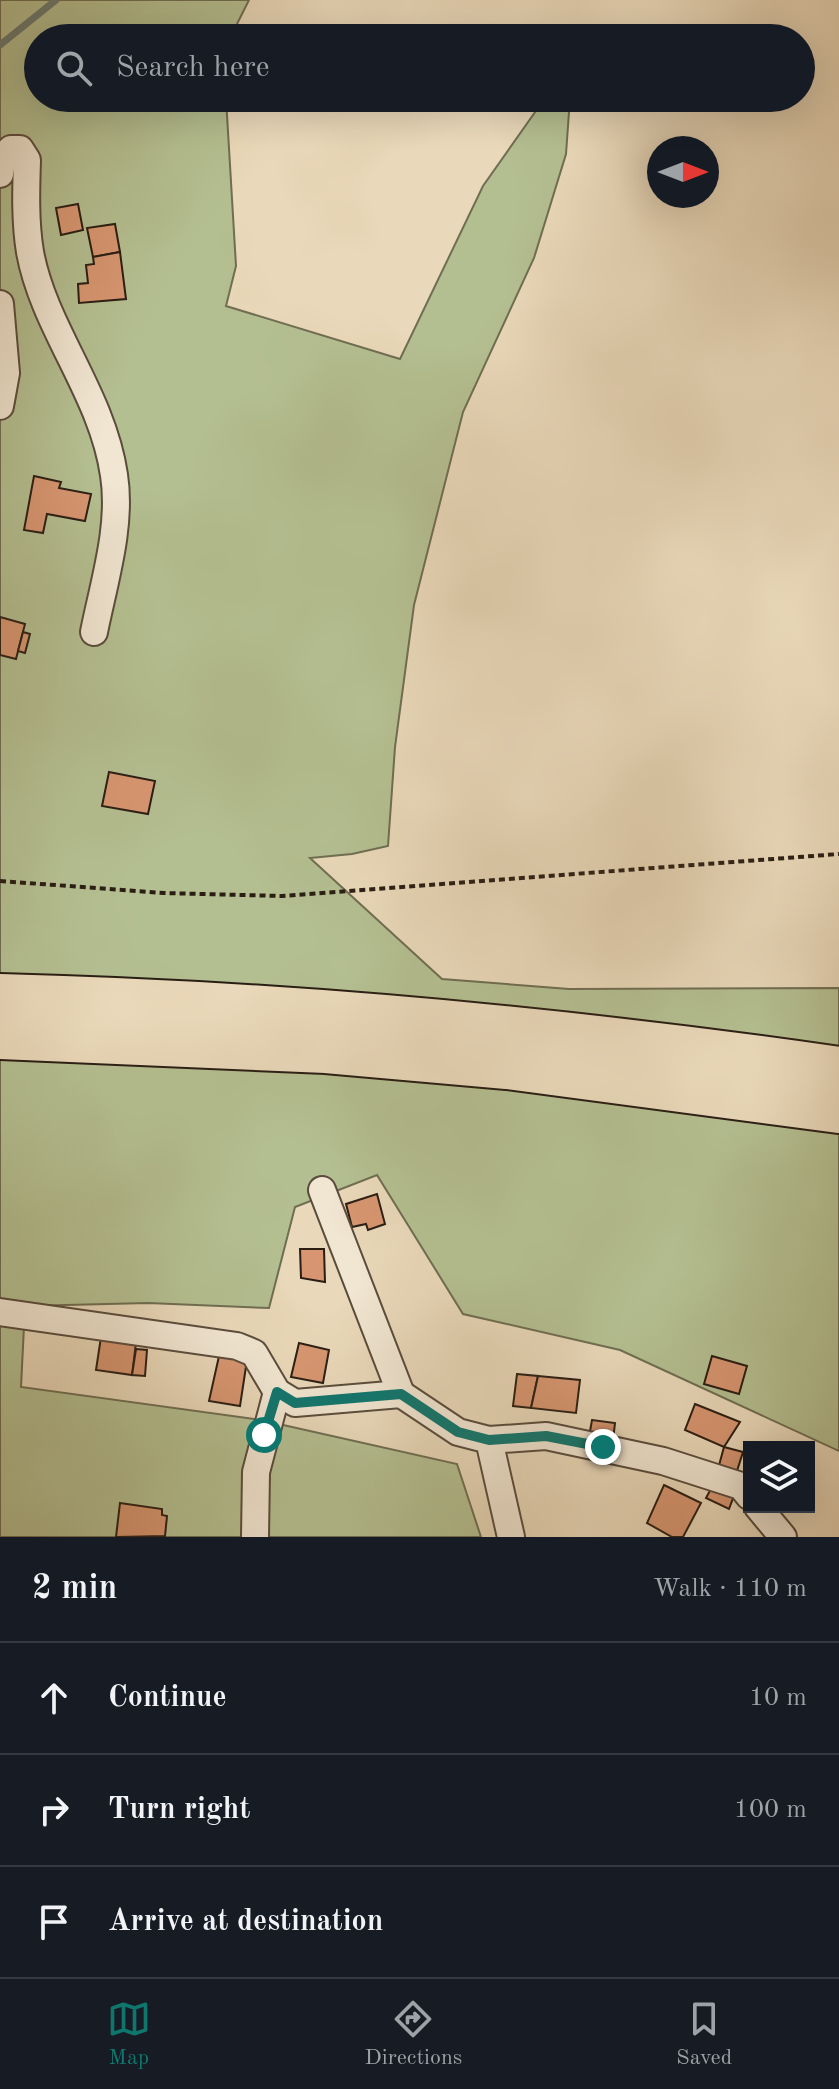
<!DOCTYPE html>
<html lang="en">
<head>
<meta charset="utf-8">
<style>
  body { margin:0; font-family:"Old Standard TT",serif; background:#20242c; color:#f1f3f6 }
  .controls { position:absolute; right:24px; bottom:24px; display:grid; overflow:hidden; border-radius:0px; box-shadow:0 8px 32px #0002 }
  .controls button { width:72px; height:72px; display:grid; place-items:center; padding:0; border:0; border-bottom:2px solid #363941; background:#171b24; color:#f1f3f6; font:40px sans-serif }
  .compass { position:absolute; left:647px; top:136px; width:72px; height:72px; border-radius:50%; background:#171b24; box-shadow:0 8px 32px #0002; rotate:90deg }
  .stop { position:absolute; width:24px; height:24px; margin:-18px; border:6px solid #0f766e; border-radius:50%; background:#fff }
  .stop.end { background:#0f766e; border-color:#fff; box-shadow:0 2px 8px #0008 }
  .list { margin:0; padding:0; list-style:none }
  h2 { display:flex; justify-content:space-between; align-items:center; height:104px; margin:0; padding:0 32px; font-size:34px }
  h2 small { font-size:26px; font-weight:400; color:#9ea1a6 }
  .list li { display:grid; grid-template-columns:52px 1fr auto; gap:24px; align-items:center; box-sizing:border-box; height:112px; padding:0 32px; border-top:2px solid #363941 }
  .list b { display:block; font-size:30px; white-space:nowrap }
  .list em { font-size:26px; font-style:normal; color:#9ea1a6 }
  .icon { flex:none; width:44px; height:44px; fill:none; stroke:currentColor; stroke-width:2; stroke-linecap:round; stroke-linejoin:round }
  .map { position:relative; flex:none; width:839px; height:1537px; overflow:hidden }
  .search { position:absolute; background:#171b24; box-shadow:0 8px 32px #0002; left:24px; right:24px; top:24px; height:88px; display:flex; align-items:center; gap:20px; box-sizing:border-box; padding:0 28px; border-radius:44px; color:#9ea1a6; font-size:30px }
  .sheet { height:440px; background:#171b24 }
  nav { display:flex; justify-content:space-around; align-items:center; box-sizing:border-box; height:112px; border-top:2px solid #363941; background:#171b24; font-size:22px; color:#9ea1a6 }
  nav a { display:grid; justify-items:center; gap:4px }
  nav .on { color:#0f766e }
  .map>svg:first-child { display:block }
  .green { fill:#b4bf91; stroke:#6f6e52; stroke-width:2 }
  .lines { fill:none; stroke-linecap:round; stroke-linejoin:round }
  .stream { stroke:#6b7b72; stroke-width:7 }
  .building { fill:#d79671; stroke:#2a1e14; stroke-width:2 }
  .street-casing { stroke:#5a4c3d; stroke-width:30 }
  .highway-casing { stroke:#2a1e14; stroke-width:48 }
  .path { stroke:#2a1e14; stroke-width:4; stroke-dasharray:6 4; stroke-linecap:butt }
  .street { stroke:#f1e6d2; stroke-width:26 }
  .highway { stroke:#e9d8b9; stroke-width:44 }
  .route { stroke:#0f766e; stroke-width:10 }
</style>
</head>
<body>
<div class="map">
<svg width="839" height="1537" viewBox="0 0 839 1537">
  <rect width="100%" height="100%" fill="#e9d8b9"/>
  <filter id="stains"><feTurbulence type="fractalNoise" baseFrequency=".0025" numOctaves="4"/><feColorMatrix values="0 0 0 0 .2 0 0 0 0 .09 0 0 0 0 .02 0 0 0 .5 -.17"/></filter>
  <radialGradient id="worn" r=".72"><stop offset=".6" stop-color="#630" stop-opacity="0"/><stop offset="1" stop-color="#630" stop-opacity=".3"/></radialGradient>
  <!-- green -->
  <path class="green" d="M0 0H249L230 38H38V98H226L236 266 226 306 400 359 483 186 545 98H570L566 154 534 258 463 412 414 605 395 747 388 846 352 854 310 858 442 979 569 989 839 988V1451L620 1350 463 1314 377 1175 295 1207 269 1308 148 1303 25 1306 21 1387 261 1420 457 1464 481 1537H0Z"/>
  <g class="lines">
    <!-- stream -->
    <path class="stream" d="M0 45 56 0"/>
  </g>
  <!-- building -->
  <g class="building">
    <path d="M78 204 83 230 61 235 56 208Z"/>
    <path d="M115 224 120 252 93 257 87 228Z"/>
    <path d="M120 252 126 299 79 303 78 284 88 283 86 265 94 264 93 257Z"/>
    <path d="M34 476 61 482 59 488 91 494 85 521 47 514 43 533 24 530Z"/>
    <path d="M0 617 25 624 16 659 0 655Z"/>
    <path d="M23 632 30 634 25 653 18 651Z"/>
    <path d="M109 772 155 781 148 814 102 806Z"/>
    <path d="M377 1194 385 1224 368 1230 366 1224 352 1227 346 1204Z"/>
    <path d="M300 1249H324L325 1282 301 1278Z"/>
    <path d="M101 1337 136 1343 132 1375 96 1370Z"/>
    <path d="M299 1343 329 1350 323 1383 291 1377Z"/>
    <path d="M136 1349 147 1350 145 1376 132 1375Z"/>
    <path d="M219 1356 247 1360 240 1406 209 1401Z"/>
    <path d="M712 1356 747 1366 739 1394 704 1384Z"/>
    <path d="M517 1374 538 1376 531 1408 513 1406Z"/>
    <path d="M538 1376 580 1380 576 1413 531 1408Z"/>
    <path d="M695 1404 740 1422 724 1447 685 1430Z"/>
    <path d="M592 1420 615 1423 613 1440 589 1437Z"/>
    <path d="M724 1447 743 1452 736 1474 718 1469Z"/>
    <path d="M664 1485 701 1503 683 1537H672L647 1523Z"/>
    <path d="M713 1485 735 1493 729 1509 706 1498Z"/>
    <path d="M120 1503 162 1509V1515L167 1516 165 1536 116 1537Z"/>
  </g>
  <g class="lines">
    <defs>
      <g id="street">
        <path d="M0 174 2 157 11 149H20L27 160C26 190 25 222 30 252 44 329 102 393 114 475 122 526 104 582 94 632"/>
        <path d="M0 304 6 373 0 406"/>
        <path d="M322 1190 401 1394"/>
        <path d="M0 1312 237 1346 254 1353 277 1392 295 1403 401 1394 458 1432 489 1440 511 1537"/>
        <path d="M489 1440 546 1436 663 1461 741 1486 749 1496"/>
        <path d="M758 1507 783 1537"/>
        <path d="M255 1537 256 1472 277 1392"/>
      </g>
      <g id="highway">
        <path d="M0 996C281 1003 561 1029 839 1069"/>
        <path d="M0 1037 326 1051 507 1067 839 1111"/>
      </g>
    </defs>
    <!-- street casing -->
    <use href="#street" class="street-casing"/>
    <!-- highway casing -->
    <use href="#highway" class="highway-casing"/>
    <!-- path -->
    <path class="path" d="M0 881 164 893 282 896 839 854"/>
    <!-- street -->
    <use href="#street" class="street"/>
    <!-- highway -->
    <use href="#highway" class="highway"/>
  </g>
  <g class="lines">
    <!-- route -->
    <path class="route" d="M264 1435 277 1392 295 1403 401 1394 458 1432 489 1440 546 1436 603 1447"/>
  </g>
  <rect width="100%" height="100%" filter="url(#stains)"/>
  <rect width="100%" height="100%" fill="url(#worn)"/>
</svg>
<div class="controls">
<button><svg class="icon" aria-label="layers" viewBox="0 0 24 24"><path d="M12 4l9 5-9 5-9-5zM3 14l9 5 9-5"/></svg></button>
</div>
<svg class="compass" viewBox="-18 -18 36 36"><path d="M0-13l5 13h-10z" fill="#e53935"/><path d="M0 13l5-13h-10z" fill="#9ea1a6"/></svg>
<div class="stop" style="left:264px;top:1435px"></div>
<div class="stop end" style="left:603px;top:1447px"></div>
<div class="search"><svg class="icon" aria-label="search" viewBox="0 0 24 24"><circle cx="10" cy="10" r="6"/><path d="M15 15l6 6"/></svg>Search here</div>
</div>
<section class="sheet">
<h2>2 min<small>Walk · 110 m</small></h2>
<ul class="list">
<li><svg class="icon" aria-label="ahead" viewBox="0 0 24 24"><path d="M12 20V5M6 11l6-6 6 6"/></svg><div><b>Continue</b></div><em>10 m</em></li>
<li><svg class="icon" aria-label="right" viewBox="0 0 24 24"><path d="M7 20v-9h11M14 6l5 5-5 5"/></svg><div><b>Turn right</b></div><em>100 m</em></li>
<li><svg class="icon" aria-label="arrive" viewBox="0 0 24 24"><path d="M6 21V4h12l-3 4 3 4H6"/></svg><div><b>Arrive at destination</b></div></li>
</ul>
</section>
<nav>
<a class="on"><svg class="icon" aria-label="map" viewBox="0 0 24 24"><path d="M3 6l6-2 6 2 6-2v14l-6 2-6-2-6 2zM9 4v14M15 6v14"/></svg>Map</a>
<a><svg class="icon" aria-label="directions" viewBox="0 0 24 24"><path d="M12 3l9 9-9 9-9-9zM9 14v-3h6M13 9l2 2-2 2"/></svg>Directions</a>
<a><svg class="icon" aria-label="saved" viewBox="0 0 24 24"><path d="M7 4h10v16l-5-4-5 4z"/></svg>Saved</a>
</nav>
</body>
</html>
